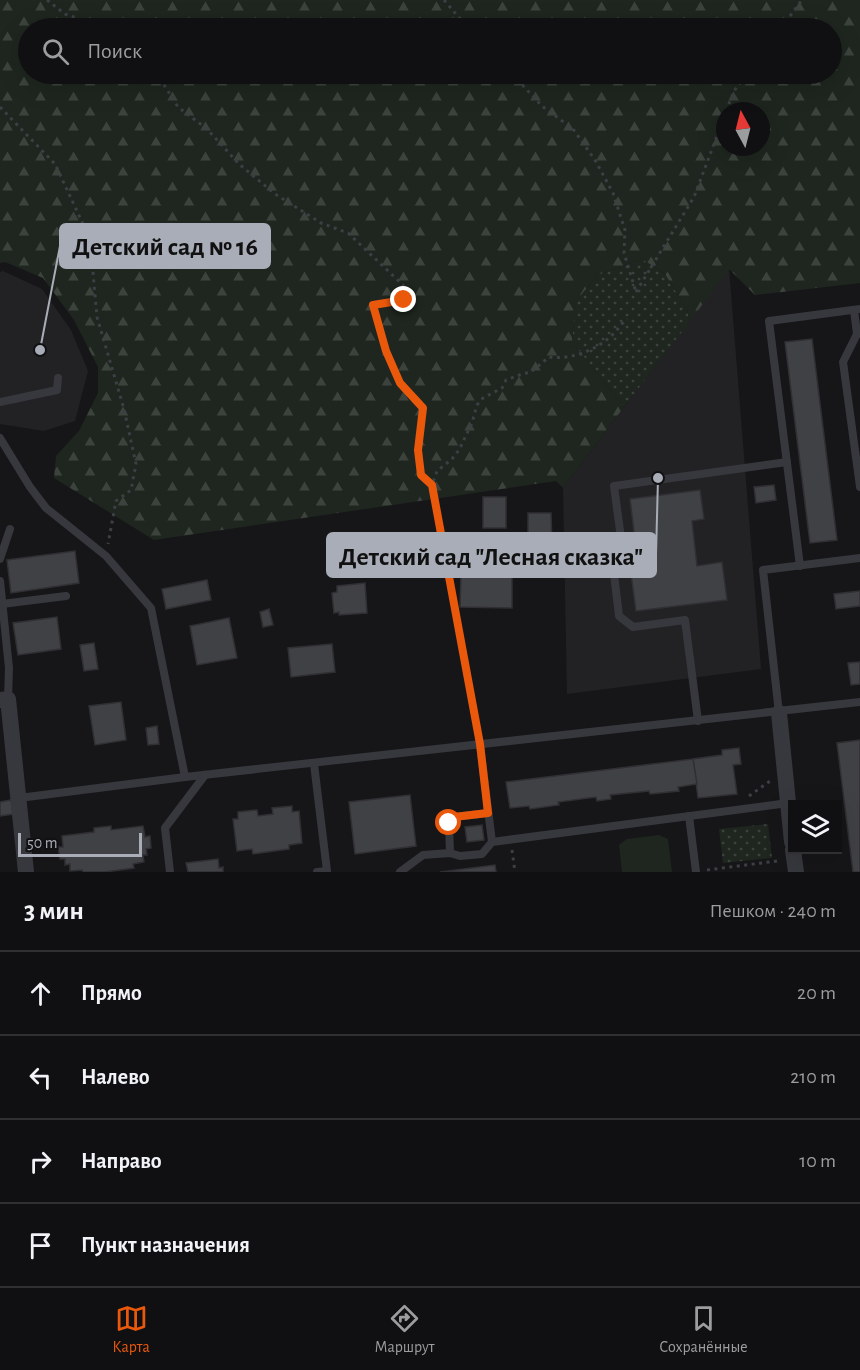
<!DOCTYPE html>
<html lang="ru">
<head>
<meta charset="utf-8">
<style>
  body { margin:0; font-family:"Alegreya Sans",sans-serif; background:#19191b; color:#f1f3f6 }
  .controls { position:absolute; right:18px; bottom:18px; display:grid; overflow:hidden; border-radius:0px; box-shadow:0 6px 24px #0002 }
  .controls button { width:54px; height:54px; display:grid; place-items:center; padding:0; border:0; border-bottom:2px solid #303032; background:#101012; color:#f1f3f6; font:30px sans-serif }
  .compass { position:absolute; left:716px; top:102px; width:54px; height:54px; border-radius:50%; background:#101012; box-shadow:0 6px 24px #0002; rotate:353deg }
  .scale { position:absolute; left:18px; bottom:15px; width:124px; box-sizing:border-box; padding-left:6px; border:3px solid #a8adb8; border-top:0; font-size:16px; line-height:21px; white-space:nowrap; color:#a8adb8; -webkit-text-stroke:4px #111113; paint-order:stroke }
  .stop { position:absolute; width:18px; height:18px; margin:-14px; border:4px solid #ea580c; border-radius:50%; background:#fff }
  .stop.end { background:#ea580c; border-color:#fff; box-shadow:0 2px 6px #0008 }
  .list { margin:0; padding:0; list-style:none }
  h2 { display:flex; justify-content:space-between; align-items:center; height:78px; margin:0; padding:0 24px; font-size:26px }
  h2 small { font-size:20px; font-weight:400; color:#9c9d9f }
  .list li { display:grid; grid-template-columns:39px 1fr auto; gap:18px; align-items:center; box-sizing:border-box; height:84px; padding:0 24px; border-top:2px solid #303032 }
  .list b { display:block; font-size:22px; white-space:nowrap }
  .list em { font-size:20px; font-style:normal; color:#9c9d9f }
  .icon { flex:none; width:33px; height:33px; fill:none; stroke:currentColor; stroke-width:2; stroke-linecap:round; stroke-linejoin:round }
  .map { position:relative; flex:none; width:860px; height:872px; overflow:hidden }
  .search { position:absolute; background:#101012; box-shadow:0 6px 24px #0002; left:18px; right:18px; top:18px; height:66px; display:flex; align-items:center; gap:15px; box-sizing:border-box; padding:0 21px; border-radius:33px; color:#9c9d9f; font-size:22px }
  .sheet { height:414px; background:#101012 }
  nav { display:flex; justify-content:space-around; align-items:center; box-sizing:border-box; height:84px; border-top:2px solid #303032; background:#101012; font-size:16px; color:#9c9d9f }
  nav a { display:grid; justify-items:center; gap:3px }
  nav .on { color:#ea580c }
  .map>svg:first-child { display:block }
  .built { fill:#222225 }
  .grass { fill:url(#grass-dots) }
  .forest { fill:url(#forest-firs); fill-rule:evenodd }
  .garden { fill:#1e261f }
  .building { fill:#404145; stroke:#303034; stroke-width:1.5 }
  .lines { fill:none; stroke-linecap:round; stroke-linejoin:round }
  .path { stroke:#3d3f44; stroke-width:3; stroke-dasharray:3 4.5; stroke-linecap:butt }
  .service { stroke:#37383d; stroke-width:8 }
  .minor { stroke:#37383d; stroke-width:16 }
  .route { stroke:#ea580c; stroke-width:8 }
  .leader { fill:none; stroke:#a8adb8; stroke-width:2 }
  .callout-dot { fill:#a8adb8; stroke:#111113; stroke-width:2 }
  .callout { fill:#a8adb8; stroke:#a8adb8; stroke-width:2 }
  .callout-label { font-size:26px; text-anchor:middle; font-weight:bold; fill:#111 }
</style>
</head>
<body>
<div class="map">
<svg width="860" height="872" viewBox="0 0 860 872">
  <defs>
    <pattern id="grass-dots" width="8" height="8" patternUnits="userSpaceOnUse" patternTransform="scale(1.5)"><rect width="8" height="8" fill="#1e261f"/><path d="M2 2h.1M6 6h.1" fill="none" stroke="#3c433d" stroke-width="1.8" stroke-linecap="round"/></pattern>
    <pattern id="forest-firs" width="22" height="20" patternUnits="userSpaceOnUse" patternTransform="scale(1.5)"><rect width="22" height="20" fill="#1e261f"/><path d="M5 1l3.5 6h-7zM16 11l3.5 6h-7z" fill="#3c433d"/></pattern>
  </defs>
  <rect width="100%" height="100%" fill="#161618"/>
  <!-- built -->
  <g class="built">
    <path d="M729 268 761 669 567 694 563 488Z"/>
    <path d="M3 271 42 289 71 330 88 371 75 421 44 431 0 424V272Z"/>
  </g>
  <!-- grass -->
  <g class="grass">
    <path d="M642 259 665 274 687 310 690 321 624 407 572 342 575 302 598 275Z"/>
    <path d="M768 824 772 858 723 863 719 829Z"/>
  </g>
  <!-- forest -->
  <path class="forest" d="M0 0H860V283L755 295 729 269 690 321 687 310 665 274 642 259 598 275 575 302 572 342 624 407 563 488 556 481 154 540 54 478 56 456 79 431 98 393V367L74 320 43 278 5 262 0 263ZM28 28H832V74H28ZM725 111H761V147H725Z"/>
  <!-- garden -->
  <path class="garden" d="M659 835 668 839 672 872H622L619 845 627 839Z"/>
  <!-- building -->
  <g class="building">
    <path d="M812 339 837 540 810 543 785 342Z"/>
    <path d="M774 485 776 500 756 503 754 487Z"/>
    <path d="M700 490 704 519 692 521 697 566 722 562 727 600 636 611 631 574 639 573 630 499Z"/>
    <rect x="483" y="497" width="23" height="31"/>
    <path d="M528 513H551L552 548H528Z"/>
    <path d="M75 551 79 583 11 593 7 560Z"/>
    <path d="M461 575 512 576V608L460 607Z"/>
    <path d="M207 580 211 600 166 609 162 589Z"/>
    <path d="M365 583 367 613 339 615V612L334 613 332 593 337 592V586Z"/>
    <path d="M860 591V606L836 609 834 594Z"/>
    <path d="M269 609 273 625 263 627 260 612Z"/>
    <path d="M57 617 61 649 18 655 13 623Z"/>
    <path d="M229 618 237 658 197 665 190 626Z"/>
    <path d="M94 643 98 669 84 671 80 645Z"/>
    <path d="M332 644 335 672 291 677 288 648Z"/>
    <path d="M860 662V684L851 685 848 663Z"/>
    <path d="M121 702 126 740 95 745 89 706Z"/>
    <path d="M157 726 159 744 148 745 146 728Z"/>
    <path d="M860 740V872H853L837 743Z"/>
    <path d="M739 748 741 764 733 765 737 794 698 798 693 759 722 755V750Z"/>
    <path d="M693 759 697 784 678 787 679 791 650 794 649 791 610 795 611 799 597 801 596 797 558 802 559 805 530 809 529 806 510 808 506 782Z"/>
    <path d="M410 795 416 846 355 854 349 802Z"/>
    <path d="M11 800 13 814 0 816V802Z"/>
    <path d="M292 806V812L299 811 302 843 289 845V849L253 854 252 849 237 851 233 819H238V812L257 810 258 816 273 814 272 808Z"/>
    <path d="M482 825 484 840 467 842 465 827Z"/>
    <path d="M111 826V830L143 826 145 837 150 836 151 848 146 849 147 855H143L144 862 133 864 134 868 105 872H83L82 870 70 871V864L65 865V859H60L58 847H63L62 836 94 832V828Z"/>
    <path d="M218 859 219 868 223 867V872H188L186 863Z"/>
    <path d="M495 865 496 872H440Z"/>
  </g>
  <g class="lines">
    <!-- path -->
    <g class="path">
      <path d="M47 0 65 14 77 18 90 28"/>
      <path d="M444 0 468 28"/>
      <path d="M781 28 802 0"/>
      <path d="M154 74 159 77 178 107 207 129 239 164 275 194 321 223 348 233 403 285 404 300 373 305 386 351 400 383 423 408 418 450 421 475 432 485"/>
      <path d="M512 74 542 106 573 129 595 160 613 193 625 230 624 253 636 292"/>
      <path d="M0 107 55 164 90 239 97 317 124 409 136 464 131 490 116 501 108 544"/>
      <path d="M726 111 734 91 747 74"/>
      <path d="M636 292 694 197 725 115"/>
      <path d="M477 732 432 485 437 471 452 459 459 450 472 423 477 405 483 398 502 388 506 380 522 374 531 372 549 357C570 360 595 351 611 336 617 331 621 324 627 319"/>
      <path d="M749 796 770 781"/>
      <path d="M512 850 515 872"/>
      <path d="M707 870 777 861"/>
    </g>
    <!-- service -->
    <g class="service">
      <path d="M854 310 857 334 843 362 860 487"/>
      <path d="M0 402 57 390 58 378"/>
      <path d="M0 438 30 487 46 508 106 556 151 608 185 777"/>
      <path d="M0 559 10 529"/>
      <path d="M800 566 769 321 860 309"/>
      <path d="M0 581 9 668 8 699"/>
      <path d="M2 604 66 596"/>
      <path d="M779 713 763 570 860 558"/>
      <path d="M698 721 685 620 633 627 619 616 614 574 623 553 614 486 787 462"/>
      <path d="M480 744 492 842 788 803"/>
      <path d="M314 764 327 871 317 872"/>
      <path d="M19 798 185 777 860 702"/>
      <path d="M689 816 696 872"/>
      <path d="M450 853 449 823 454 817 488 813"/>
      <path d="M170 872 165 828 205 775"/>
      <path d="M400 872 423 855 450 853 460 856 482 854 492 842"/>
    </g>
    <!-- minor -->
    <g class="minor">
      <path d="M0 700 8 699 26 872"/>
      <path d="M779 713 792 842"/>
      <path d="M793 850 796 872"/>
    </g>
  </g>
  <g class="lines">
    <!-- route -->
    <path class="route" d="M404 300 373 305 386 351 400 383 423 408 418 450 421 475 432 485 480 744 488 813 454 817 449 823"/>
  </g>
  <!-- callouts -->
  <path class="leader" d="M40 350L60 246M658 478L656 555"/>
  <g class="callout-dot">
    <circle cx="40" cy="350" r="6"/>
    <circle cx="658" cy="478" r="6"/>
  </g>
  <g class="callout">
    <rect x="60" y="224" width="210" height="44" rx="6"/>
    <rect x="327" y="533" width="329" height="44" rx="6"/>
  </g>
  <g class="callout-label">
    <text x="165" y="255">Детский сад № 16</text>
    <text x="491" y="565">Детский сад "Лесная сказка"</text>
  </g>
</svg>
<div class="controls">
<button><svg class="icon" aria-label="layers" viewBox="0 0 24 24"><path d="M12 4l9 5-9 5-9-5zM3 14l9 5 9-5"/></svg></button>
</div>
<svg class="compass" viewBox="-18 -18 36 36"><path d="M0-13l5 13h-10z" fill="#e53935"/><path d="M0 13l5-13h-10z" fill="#9c9d9f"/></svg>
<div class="scale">50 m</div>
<div class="stop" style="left:449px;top:823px"></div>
<div class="stop end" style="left:404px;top:300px"></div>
<div class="search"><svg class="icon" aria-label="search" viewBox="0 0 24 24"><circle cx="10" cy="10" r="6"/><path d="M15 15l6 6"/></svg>Поиск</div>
</div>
<section class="sheet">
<h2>3 мин<small>Пешком · 240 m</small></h2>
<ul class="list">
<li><svg class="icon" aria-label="ahead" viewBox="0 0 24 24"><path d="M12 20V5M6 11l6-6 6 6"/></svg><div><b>Прямо</b></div><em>20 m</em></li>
<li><svg class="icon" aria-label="left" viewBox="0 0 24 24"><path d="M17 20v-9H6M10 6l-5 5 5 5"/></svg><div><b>Налево</b></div><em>210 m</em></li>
<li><svg class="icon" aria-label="right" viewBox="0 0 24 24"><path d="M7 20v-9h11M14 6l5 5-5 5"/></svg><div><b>Направо</b></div><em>10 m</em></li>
<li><svg class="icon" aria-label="arrive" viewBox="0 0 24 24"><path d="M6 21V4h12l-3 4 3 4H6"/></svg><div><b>Пункт назначения</b></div></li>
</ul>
</section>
<nav>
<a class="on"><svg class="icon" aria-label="map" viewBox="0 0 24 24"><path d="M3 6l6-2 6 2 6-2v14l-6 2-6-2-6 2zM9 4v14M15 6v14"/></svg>Карта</a>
<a><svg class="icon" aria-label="directions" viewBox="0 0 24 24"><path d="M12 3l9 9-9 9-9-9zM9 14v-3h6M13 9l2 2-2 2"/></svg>Маршрут</a>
<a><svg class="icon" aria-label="saved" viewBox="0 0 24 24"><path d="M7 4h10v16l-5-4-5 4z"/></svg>Сохранённые</a>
</nav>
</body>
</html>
